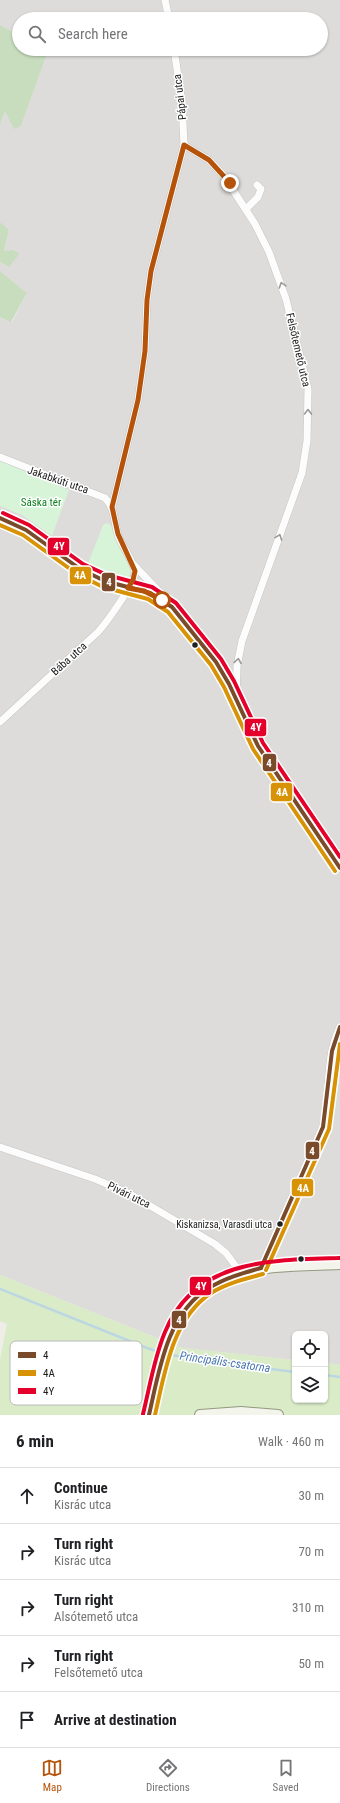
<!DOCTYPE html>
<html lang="en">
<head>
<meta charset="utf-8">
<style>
  body { margin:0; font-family:"Roboto Condensed",sans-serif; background:#f2f2f2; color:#202124 }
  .controls { position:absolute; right:12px; bottom:12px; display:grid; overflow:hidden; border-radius:6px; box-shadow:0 1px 3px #0004 }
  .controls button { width:36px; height:36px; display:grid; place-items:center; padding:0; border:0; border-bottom:1px solid #e0e0e0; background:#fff; color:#202124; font:20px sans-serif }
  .stop { position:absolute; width:12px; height:12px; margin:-9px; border:3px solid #b45309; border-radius:50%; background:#fff }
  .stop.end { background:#b45309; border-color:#fff; box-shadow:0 1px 4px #0008 }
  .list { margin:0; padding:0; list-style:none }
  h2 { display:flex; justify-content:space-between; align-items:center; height:52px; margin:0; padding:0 16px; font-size:17px }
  h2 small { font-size:13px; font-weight:400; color:#757577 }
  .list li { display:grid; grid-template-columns:26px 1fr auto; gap:12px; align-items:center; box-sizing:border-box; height:56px; padding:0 16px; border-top:1px solid #e0e0e0 }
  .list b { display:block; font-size:15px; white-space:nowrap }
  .list p { margin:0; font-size:13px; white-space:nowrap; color:#757577 }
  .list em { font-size:13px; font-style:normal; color:#757577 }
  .icon { flex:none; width:22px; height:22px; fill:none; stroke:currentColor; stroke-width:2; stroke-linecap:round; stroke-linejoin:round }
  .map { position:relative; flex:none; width:340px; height:1415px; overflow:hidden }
  .search { position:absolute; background:#fff; box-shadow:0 1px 3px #0004; left:12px; right:12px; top:12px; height:44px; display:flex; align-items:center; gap:10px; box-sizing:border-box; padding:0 14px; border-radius:22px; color:#757577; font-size:15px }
  .sheet { height:332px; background:#fff }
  nav { display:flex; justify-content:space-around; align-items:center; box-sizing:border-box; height:56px; border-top:1px solid #e0e0e0; background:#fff; font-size:11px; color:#757577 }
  nav a { display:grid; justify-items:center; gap:2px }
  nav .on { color:#b45309 }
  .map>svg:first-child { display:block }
  .residential { fill:#dddcda }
  .grass { fill:#d9ebc7 }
  .forest { fill:#c7ddbe }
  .park { fill:#d7f4d8 }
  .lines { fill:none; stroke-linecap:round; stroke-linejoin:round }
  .stream { stroke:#bcd7e1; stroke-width:2.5 }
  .street-casing { stroke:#c7c6c4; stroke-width:8 }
  .secondary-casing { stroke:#959880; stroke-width:12 }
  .street { stroke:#fcfcfc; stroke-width:7 }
  .secondary { stroke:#f3f4eb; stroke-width:10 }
  .bus-1-casing { stroke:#fff; stroke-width:7 }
  .bus-2-casing { stroke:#fff; stroke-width:7 }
  .bus-3-casing { stroke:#fff; stroke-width:7 }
  .bus-1 { stroke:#7a4b2a; stroke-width:4 }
  .bus-2 { stroke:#d79205; stroke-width:4 }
  .bus-3 { stroke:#e4002b; stroke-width:4 }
  .oneway { stroke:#999 }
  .route { stroke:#b45309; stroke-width:5 }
  .bus-dot { fill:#202020; stroke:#fff; stroke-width:1.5 }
  .labels { text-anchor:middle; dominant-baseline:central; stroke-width:3; stroke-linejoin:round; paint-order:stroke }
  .bus-label { font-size:10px; fill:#202020; stroke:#fff; text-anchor:end }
  .street-label { font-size:11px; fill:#202020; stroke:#fff }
  .park-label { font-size:11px; fill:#0b801c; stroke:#fff }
  .water-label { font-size:12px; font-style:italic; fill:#4b78b1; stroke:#fff }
  .key { fill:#fff; stroke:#bcbcbc; stroke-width:1 }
  .key-label { font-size:11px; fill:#202020 }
  .line-badge { stroke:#fff; stroke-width:1.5 }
  .badge-label { font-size:11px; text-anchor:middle; font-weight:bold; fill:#fff }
</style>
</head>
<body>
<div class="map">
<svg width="340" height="1415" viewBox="0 0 340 1415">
  <rect width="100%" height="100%" fill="#eeede8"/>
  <!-- residential -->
  <path class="residential" d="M0 0H340V1365L325 1363V1334H295V1360L182 1348 0 1275V317L12 322 27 293 0 271V262L9 267 4 251 9 230 0 222V125L5 111 21 126 48 51 45 49H321V19H19V35L0 25Z"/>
  <!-- grass -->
  <path class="grass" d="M0 1275 182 1348 295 1360V1400H325V1363L340 1365V1415H0V1360L7 1324 0 1321Z"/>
  <!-- forest -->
  <g class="forest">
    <path d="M0 25 19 35V49L48 51 21 126 14 129 5 111 0 125Z"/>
    <path d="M0 222 9 230 4 251 13 250 19 254 9 267 0 262Z"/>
    <path d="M0 271 27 293 11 322 0 317Z"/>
  </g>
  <!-- park -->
  <g class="park">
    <path d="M0 461 69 490 52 536 22 515 0 506Z"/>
    <path d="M106 523 111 525 116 540 131 570 129 578 124 582 103 574 88 564 103 525Z"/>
  </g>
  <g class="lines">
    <!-- stream -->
    <g class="stream">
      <path d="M0 1289 147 1348 162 1353"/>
      <path d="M167 1354 204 1361 295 1372"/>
      <path d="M325 1375 340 1377"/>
    </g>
    <defs>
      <g id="street">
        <path d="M165 0 169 19"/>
        <path d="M184 145 209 160 224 176 255 224 269 252 286 299 308 389 307 441 302 473 242 641 237 666 236 700"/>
        <path d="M246 209 258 197 261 189 257 185"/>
        <path d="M0 457 105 498C115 508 114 522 118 535 122 547 133 559 135 572 136 582 106 623 98 632L0 722"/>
        <path d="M112 507 138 400 145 351 147 300 151 271 184 145 182 103 174 49"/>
        <path d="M0 518 26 530 80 569 105 581 150 593 172 607 216 662 229 684 258 746 340 868"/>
        <path d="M133 564 167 600"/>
        <path d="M0 1147 95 1179 130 1194 215 1244 226 1253 240 1272"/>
        <path d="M261 1268 323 1127C332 1094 324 1059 340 1027"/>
      </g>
      <g id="secondary">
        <path d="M149 1415C156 1388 160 1358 171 1332 202 1261 275 1267 340 1264"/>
        <path d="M200 1415 241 1412 278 1415"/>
      </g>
    </defs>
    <!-- street casing -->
    <use href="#street" class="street-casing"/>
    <!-- secondary casing -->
    <use href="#secondary" class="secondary-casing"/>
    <!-- street -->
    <use href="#street" class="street"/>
    <!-- secondary -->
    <use href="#secondary" class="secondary"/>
    <defs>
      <g id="bus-1">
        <path d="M0 518 26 530 80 569 105 581 150 593 172 607 216 662 229 684 258 746 340 868"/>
        <path d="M261 1268 323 1127 332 1051 340 1027"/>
        <path d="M149 1415C159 1371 167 1313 209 1288 225 1278 243 1273 261 1268"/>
      </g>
      <g id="bus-2">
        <path d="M0 525 23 535 77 574 103 587 148 599 168 612 211 665 224 687 253 749 335 871"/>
        <path d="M266 1270 329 1129 340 1044"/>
        <path d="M155 1415C165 1372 172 1319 211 1293 227 1283 245 1279 263 1274"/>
      </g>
      <g id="bus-3">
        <path d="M3 513 29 525 83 564 107 575 152 587 176 603 221 659 234 681 263 743 340 857"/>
        <path d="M143 1414C150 1386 154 1358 165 1332 195 1258 273 1260 340 1258"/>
      </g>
    </defs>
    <!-- bus-1 casing -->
    <use href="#bus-1" class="bus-1-casing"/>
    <!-- bus-2 casing -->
    <use href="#bus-2" class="bus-2-casing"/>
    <!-- bus-3 casing -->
    <use href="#bus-3" class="bus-3-casing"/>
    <!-- bus-1 -->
    <use href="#bus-1" class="bus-1"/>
    <!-- bus-2 -->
    <use href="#bus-2" class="bus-2"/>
    <!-- bus-3 -->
    <use href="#bus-3" class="bus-3"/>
  </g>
  <!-- one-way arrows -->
  <defs><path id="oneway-chevron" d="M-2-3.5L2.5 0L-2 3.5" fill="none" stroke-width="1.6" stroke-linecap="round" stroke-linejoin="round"/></defs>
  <g class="oneway">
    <use href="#oneway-chevron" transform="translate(282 285) rotate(-108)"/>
    <use href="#oneway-chevron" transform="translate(308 412) rotate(-89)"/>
    <use href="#oneway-chevron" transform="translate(279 537) rotate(-70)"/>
    <use href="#oneway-chevron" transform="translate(238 661) rotate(-81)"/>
  </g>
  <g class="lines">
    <!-- route -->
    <path class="route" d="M162 600 144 591 128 588 133 580 135 571 118 534 112 507 138 400 145 351 147 300 151 271 184 145 209 160 230 183"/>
  </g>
  <!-- markers -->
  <g class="bus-dot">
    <circle cx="195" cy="645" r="3.5"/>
    <circle cx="280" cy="1224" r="3.5"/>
    <circle cx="301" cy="1259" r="3.5"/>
  </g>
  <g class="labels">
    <!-- bus labels -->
    <g class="bus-label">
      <text x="272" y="1224">Kiskanizsa, Varasdi utca</text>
    </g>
    <!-- street labels -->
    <g class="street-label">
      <text transform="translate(180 97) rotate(-97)">Pápai utca</text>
      <text transform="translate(298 350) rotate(77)">Felsőtemető utca</text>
      <text transform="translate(58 480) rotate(19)">Jakabkúti utca</text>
      <text transform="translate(69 659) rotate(-42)">Bába utca</text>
      <text transform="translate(129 1195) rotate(26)">Pivári utca</text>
    </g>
    <!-- park labels -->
    <g class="park-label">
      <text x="41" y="502">Sáska tér</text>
    </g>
    <!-- water labels -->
    <g class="water-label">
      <text transform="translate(225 1362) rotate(8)">Principális-csatorna</text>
    </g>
  </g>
  <!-- legend -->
  <rect x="10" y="1341" width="132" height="64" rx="6" class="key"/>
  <rect x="18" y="1352" width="18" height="6" fill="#7a4b2a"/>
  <rect x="18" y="1370" width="18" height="6" fill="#d79205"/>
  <rect x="18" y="1388" width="18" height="6" fill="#e4002b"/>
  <g class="key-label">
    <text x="43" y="1359">4</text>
    <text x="43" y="1377">4A</text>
    <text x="43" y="1395">4Y</text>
  </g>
  <g class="line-badge">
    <rect x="47" y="537" width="23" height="19" rx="4" fill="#e4002b"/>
    <rect x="69" y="566" width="23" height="19" rx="4" fill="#d79205"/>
    <rect x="101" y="572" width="15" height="20" rx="4" fill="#7a4b2a"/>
    <rect x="244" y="718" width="23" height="19" rx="4" fill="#e4002b"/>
    <rect x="262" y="753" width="15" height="19" rx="4" fill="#7a4b2a"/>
    <rect x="270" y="782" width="23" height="20" rx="4" fill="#d79205"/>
    <rect x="305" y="1141" width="15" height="19" rx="4" fill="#7a4b2a"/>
    <rect x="291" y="1178" width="23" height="19" rx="4" fill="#d79205"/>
    <rect x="189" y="1276" width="23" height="20" rx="4" fill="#e4002b"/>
    <rect x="171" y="1310" width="16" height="19" rx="4" fill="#7a4b2a"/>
  </g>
  <g class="badge-label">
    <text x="59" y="550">4Y</text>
    <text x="80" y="579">4A</text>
    <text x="109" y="586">4</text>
    <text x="256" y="731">4Y</text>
    <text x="269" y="767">4</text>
    <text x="282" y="796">4A</text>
    <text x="312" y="1155">4</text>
    <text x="303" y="1192">4A</text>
    <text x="201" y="1290">4Y</text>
    <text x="179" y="1324">4</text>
  </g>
</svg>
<div class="controls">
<button><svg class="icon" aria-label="locate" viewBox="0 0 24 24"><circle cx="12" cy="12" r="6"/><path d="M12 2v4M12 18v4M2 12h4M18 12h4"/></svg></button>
<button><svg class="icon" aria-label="layers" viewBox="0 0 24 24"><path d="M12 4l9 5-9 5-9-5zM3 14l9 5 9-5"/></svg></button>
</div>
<div class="stop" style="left:162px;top:600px"></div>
<div class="stop end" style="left:230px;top:183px"></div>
<div class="search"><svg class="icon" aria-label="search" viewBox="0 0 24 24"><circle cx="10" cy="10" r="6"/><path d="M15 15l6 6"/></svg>Search here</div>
</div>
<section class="sheet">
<h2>6 min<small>Walk · 460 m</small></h2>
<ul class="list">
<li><svg class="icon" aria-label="ahead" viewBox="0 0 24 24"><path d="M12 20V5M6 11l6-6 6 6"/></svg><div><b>Continue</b><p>Kisrác utca</p></div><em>30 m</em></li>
<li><svg class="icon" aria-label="right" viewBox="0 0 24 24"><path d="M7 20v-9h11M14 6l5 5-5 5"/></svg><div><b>Turn right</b><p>Kisrác utca</p></div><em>70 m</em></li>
<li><svg class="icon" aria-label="right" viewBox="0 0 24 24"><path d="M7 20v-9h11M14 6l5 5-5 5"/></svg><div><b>Turn right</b><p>Alsótemető utca</p></div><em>310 m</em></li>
<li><svg class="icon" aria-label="right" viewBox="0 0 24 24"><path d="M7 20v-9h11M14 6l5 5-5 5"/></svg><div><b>Turn right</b><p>Felsőtemető utca</p></div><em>50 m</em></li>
<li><svg class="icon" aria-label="arrive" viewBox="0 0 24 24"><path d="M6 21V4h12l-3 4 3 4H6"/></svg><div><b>Arrive at destination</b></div></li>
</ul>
</section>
<nav>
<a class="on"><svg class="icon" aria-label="map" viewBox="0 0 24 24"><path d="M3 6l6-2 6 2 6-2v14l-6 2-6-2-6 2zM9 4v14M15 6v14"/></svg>Map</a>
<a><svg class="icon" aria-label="directions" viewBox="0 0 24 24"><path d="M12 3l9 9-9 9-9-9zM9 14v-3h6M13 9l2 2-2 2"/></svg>Directions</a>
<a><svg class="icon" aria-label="saved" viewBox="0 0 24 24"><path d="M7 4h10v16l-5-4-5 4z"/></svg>Saved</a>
</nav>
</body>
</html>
